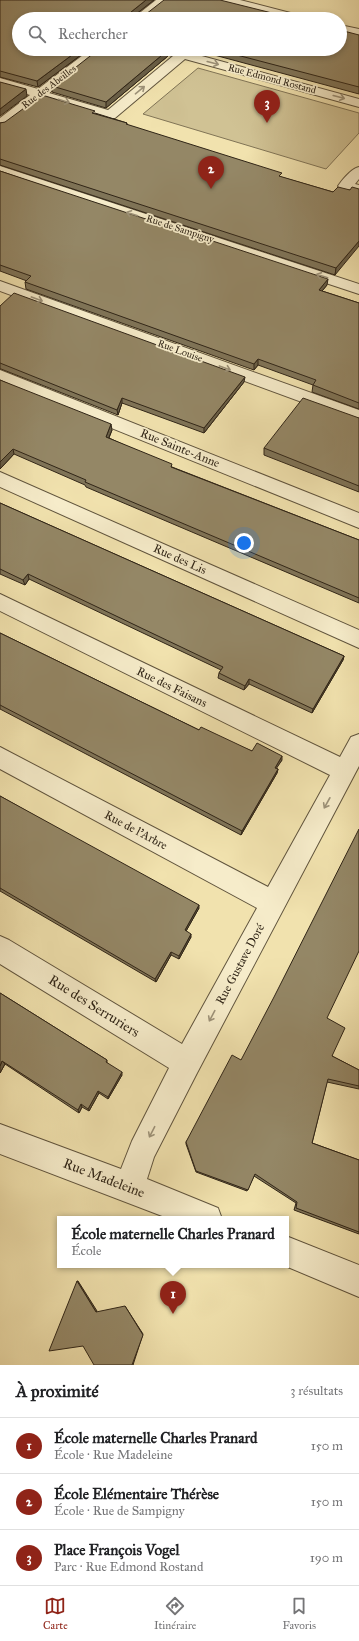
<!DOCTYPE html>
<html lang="fr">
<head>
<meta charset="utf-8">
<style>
  body { margin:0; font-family:"IM FELL Great Primer",serif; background:#f2f2f2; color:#202124 }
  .you { position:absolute; left:244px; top:543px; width:14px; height:14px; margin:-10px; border:3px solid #fff; border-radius:50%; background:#1a73e8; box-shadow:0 0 0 6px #1a73e833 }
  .badge { display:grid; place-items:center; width:26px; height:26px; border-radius:50%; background:#8f2418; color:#fff; font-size:13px; font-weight:700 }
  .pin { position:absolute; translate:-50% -33px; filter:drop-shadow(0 1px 2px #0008) }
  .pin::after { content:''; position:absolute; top:21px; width:14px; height:12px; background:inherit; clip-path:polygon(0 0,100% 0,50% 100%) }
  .popup { position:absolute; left:57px; top:1216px; width:232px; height:52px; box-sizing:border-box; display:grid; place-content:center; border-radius:0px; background:#fff; filter:drop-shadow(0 1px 3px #0005); font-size:13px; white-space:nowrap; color:#757577 }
  .popup b { font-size:15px; color:#202124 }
  .popup::after { content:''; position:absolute; left:50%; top:100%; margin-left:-8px; border:8px solid transparent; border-top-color:#fff }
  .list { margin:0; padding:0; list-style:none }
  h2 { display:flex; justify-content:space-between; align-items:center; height:52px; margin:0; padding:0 16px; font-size:17px }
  h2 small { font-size:13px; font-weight:400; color:#757577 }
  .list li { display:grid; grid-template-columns:26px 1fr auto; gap:12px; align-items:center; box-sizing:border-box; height:56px; padding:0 16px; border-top:1px solid #e0e0e0 }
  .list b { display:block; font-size:15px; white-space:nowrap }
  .list p { margin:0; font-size:13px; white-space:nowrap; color:#757577 }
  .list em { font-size:13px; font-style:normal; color:#757577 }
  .icon { flex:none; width:22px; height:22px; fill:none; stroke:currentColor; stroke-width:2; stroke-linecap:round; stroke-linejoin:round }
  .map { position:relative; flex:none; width:359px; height:1365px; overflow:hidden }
  .search { position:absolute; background:#fff; box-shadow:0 2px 6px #0003; left:12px; right:12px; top:12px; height:44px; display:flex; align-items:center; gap:10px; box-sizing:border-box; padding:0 14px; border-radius:22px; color:#757577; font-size:15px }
  .sheet { height:220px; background:#fff }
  nav { display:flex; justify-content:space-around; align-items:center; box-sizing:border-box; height:56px; border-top:1px solid #e0e0e0; background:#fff; font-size:11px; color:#757577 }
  nav a { display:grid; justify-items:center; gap:2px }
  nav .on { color:#8f2418 }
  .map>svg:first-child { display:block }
  .green { fill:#d0c294; stroke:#807456 }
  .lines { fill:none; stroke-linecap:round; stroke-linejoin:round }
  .minor-casing { stroke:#60543d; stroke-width:2 }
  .minor { fill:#f6ecca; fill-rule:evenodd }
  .wall { fill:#7f7458; stroke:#302517 }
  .shaded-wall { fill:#685e47; stroke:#302517 }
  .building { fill:#948766; stroke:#302517 }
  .oneway { stroke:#9d9279 }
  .labels { text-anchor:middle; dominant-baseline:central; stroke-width:3.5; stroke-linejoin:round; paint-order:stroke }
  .far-street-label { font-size:10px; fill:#302517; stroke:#f6ecca }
  .street-label { font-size:12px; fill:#302517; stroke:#f6ecca }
  .near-street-label { font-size:14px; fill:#302517; stroke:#f6ecca }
</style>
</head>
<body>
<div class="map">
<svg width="359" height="1365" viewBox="0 0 359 1365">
  <rect width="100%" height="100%" fill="#f1e2ae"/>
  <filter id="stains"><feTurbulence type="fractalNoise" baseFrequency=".005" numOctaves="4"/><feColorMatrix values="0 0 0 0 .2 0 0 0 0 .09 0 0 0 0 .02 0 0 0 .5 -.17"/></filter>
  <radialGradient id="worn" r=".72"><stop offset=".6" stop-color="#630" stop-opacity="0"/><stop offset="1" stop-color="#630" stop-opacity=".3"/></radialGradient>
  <!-- green -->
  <path class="green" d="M198 68 359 113V133L326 169 143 114Z"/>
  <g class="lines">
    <defs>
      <g id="minor">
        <path d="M156 0H169L145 19H132Z"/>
        <path d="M220 0H240L306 17 308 19H288L222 2Z"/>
        <path d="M340 25 359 29V37L340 33Z"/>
        <path d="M91 49H105L49 93 108 110 173 56 158 52 156 49H176L359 99V107L185 59 115 118H105L42 99 5 127 0 128V118L30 95 0 86V78L38 89Z"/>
        <path d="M0 166 359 284V294L0 175Z"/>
        <path d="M359 167V179L355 184 359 185V194L340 189 338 186C343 179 351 169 359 167Z"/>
        <path d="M0 281 359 410V423L0 291Z"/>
        <path d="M0 370 359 513V528L0 383Z"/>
        <path d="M0 472 359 630V648L0 487Z"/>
        <path d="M0 594 340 757 351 737 359 734V766L197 1073 154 1157 147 1179 218 1208 222 1219H170L0 1154V1124L121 1169 132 1141 169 1068 0 964V936L9 940 182 1044 257 908 0 769V747L268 887 330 775 0 611Z"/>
        <path d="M286 1236 359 1265V1297L283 1265H286Z"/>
      </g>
    </defs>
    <!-- minor casing -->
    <use href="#minor" class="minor-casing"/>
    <!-- minor -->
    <use href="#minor" class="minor"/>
  </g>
  <!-- wall -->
  <g class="wall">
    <path d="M0 0H154L136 14 296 19H19L89 49 38 87 0 77Z"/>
    <path d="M359 35V94L192 49H340Z"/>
    <path d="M168 56 106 108 52 92V86Z"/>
    <path d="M95 113 127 123V125L281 177 333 192 350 190 335 275 0 165V123Z"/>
    <path d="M0 171 327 285 322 291 359 303V409L312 392 313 385 258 365 254 370 26 289 25 282 27 281 0 271Z"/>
    <path d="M0 306 244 382 204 433 122 403 118 415 1 369H0Z"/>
    <path d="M0 380 112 430 109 438 172 467 359 540V603L86 487 85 485 14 454 0 469Z"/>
    <path d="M359 418V492L264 455V448Z"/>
    <path d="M0 503 344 656 343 660 312 713 249 684 244 690 218 678 219 673 221 670 29 579 25 585 0 574Z"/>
    <path d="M0 633 199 730 252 751 282 760 276 768 278 769 277 773 241 835 0 709Z"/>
    <path d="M0 796 199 908 186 931 191 937 179 959 171 955 156 982 0 891Z"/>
    <path d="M0 993 107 1060V1063L122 1075 108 1099 99 1093 89 1111 82 1107 79 1113 5 1064 0 1073Z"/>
    <path d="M327 1018 332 1056 359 1070V1089L327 1082 312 1143 359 1160V1234L294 1210 296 1203 254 1176 247 1191 196 1172 186 1144V1142L241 1060Z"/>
  </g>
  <!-- shaded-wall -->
  <g class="shaded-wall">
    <path d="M146 0H154L131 18V12Z"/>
    <path d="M80 49H89L38 87 37 81Z"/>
    <path d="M168 50V56L106 108V102Z"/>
    <path d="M26 89 27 96 0 116V109Z"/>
    <path d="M359 241V246L335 275 336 268Z"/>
    <path d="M328 279 327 285 318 296 319 290Z"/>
    <path d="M258 359V365L254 370V364Z"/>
    <path d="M245 377 244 382 204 433V428Z"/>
    <path d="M122 398V403L118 415 117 410Z"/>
    <path d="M111 424 112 430 107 442 106 437Z"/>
    <path d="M13 449 14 454 0 469V462Z"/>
    <path d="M28 574 29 579 25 585 23 580Z"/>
    <path d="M344 656 343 660 312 713 313 709Z"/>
    <path d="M249 679V684L244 690 245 686Z"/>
    <path d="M282 756V760L274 772 275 768Z"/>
    <path d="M278 769 277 773 241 835 242 831Z"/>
    <path d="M199 905V908L185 933V930Z"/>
    <path d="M191 934V937L179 959V956Z"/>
    <path d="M171 952V955L156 982 155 979Z"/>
    <path d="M2 1061 5 1064 0 1073V1066Z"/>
    <path d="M122 1072V1075L108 1099V1097Z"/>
    <path d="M98 1091 99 1093 89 1111 88 1109Z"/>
    <path d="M81 1104 82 1107 79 1113 78 1110Z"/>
    <path d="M77 1281H78L97 1311 96 1312Z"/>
    <path d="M125 1306 143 1334 133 1365Z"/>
  </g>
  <!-- building -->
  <g class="building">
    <path d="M0 0H146L131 12V14H146L164 0H220L296 19H19V49H80L37 81 0 71Z"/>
    <path d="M340 30 359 35V87L214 49H340Z"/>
    <path d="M99 49H163L168 50 106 102 52 86Z"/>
    <path d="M0 82 26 89 0 109Z"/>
    <path d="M42 95 95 111 92 113 127 123 126 124 282 173 279 176 333 192 338 187 350 190 352 187 359 189V241L336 268 0 159V123L5 122Z"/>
    <path d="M0 171 328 279 319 290 359 303V403L313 385 316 380 258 359 254 364 25 282 31 276 0 265Z"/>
    <path d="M14 293 245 377 204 428 122 398 117 410 0 363V306Z"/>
    <path d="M0 380 111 424 106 437 172 464 171 467 359 540V598L85 482 86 480 13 449 0 462Z"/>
    <path d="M303 398 359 418V486L264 448Z"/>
    <path d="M0 503 344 656 313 709 249 679 245 686 219 673 223 667 28 574 23 580 0 569Z"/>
    <path d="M0 633 199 730 201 727 252 751 257 743 282 756 275 768 278 769 242 831 0 705Z"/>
    <path d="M0 796 199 905 185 930 191 934 179 956 171 952 155 979 0 888Z"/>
    <path d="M359 829V951L327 1018 345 1028 332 1056 359 1070V1086L328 1079 312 1143 359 1160V1232L296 1208 297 1202 255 1174 248 1190 196 1171 186 1142 232 1055 241 1060 274 997Z"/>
    <path d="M0 993 107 1060 106 1062 122 1072 108 1097 98 1091 88 1109 81 1104 78 1110 2 1061 0 1066Z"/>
    <path d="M77 1281 96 1312 125 1306 143 1335 132 1365H94L83 1346 49 1351Z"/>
  </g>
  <!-- one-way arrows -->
  <defs><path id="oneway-shaft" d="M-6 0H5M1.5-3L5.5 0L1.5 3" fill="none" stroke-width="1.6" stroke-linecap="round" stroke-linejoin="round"/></defs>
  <g class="oneway">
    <use href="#oneway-shaft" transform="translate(213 63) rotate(15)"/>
    <use href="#oneway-shaft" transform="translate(140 90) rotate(-40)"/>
    <use href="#oneway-shaft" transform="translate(339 97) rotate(15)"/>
    <use href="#oneway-shaft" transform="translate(64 101) rotate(17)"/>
    <use href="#oneway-shaft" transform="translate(132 214) rotate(-162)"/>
    <use href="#oneway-shaft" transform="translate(322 276) rotate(-162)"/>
    <use href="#oneway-shaft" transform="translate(37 299) rotate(20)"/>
    <use href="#oneway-shaft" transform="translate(225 368) rotate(20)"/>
    <use href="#oneway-shaft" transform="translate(327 803) rotate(119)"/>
    <use href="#oneway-shaft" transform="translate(212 1016) rotate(118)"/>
    <use href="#oneway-shaft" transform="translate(152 1132) rotate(117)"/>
  </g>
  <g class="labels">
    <!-- far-street labels -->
    <g class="far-street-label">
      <text transform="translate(272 79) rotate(15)">Rue Edmond Rostand</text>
      <text transform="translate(49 87) rotate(-37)">Rue des Abeilles</text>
      <text transform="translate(180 229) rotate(18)">Rue de Sampigny</text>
      <text transform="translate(180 351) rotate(20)">Rue Louise</text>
    </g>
    <!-- street labels -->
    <g class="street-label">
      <text transform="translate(180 448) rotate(22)">Rue Sainte-Anne</text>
      <text transform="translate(180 559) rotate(24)">Rue des Lis</text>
      <text transform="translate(172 687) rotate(26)">Rue des Faisans</text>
      <text transform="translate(136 830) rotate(28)">Rue de l'Arbre</text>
      <text transform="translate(240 964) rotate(-62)">Rue Gustave Doré</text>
    </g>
    <!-- near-street labels -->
    <g class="near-street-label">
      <text transform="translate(94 1006) rotate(32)">Rue des Serruriers</text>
      <text transform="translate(104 1178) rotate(21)">Rue Madeleine</text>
    </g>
  </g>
  <rect width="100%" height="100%" filter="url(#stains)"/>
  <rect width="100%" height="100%" fill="url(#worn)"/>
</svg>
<div class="you"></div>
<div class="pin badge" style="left:173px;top:1314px">1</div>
<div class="popup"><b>École maternelle Charles Pranard</b>École</div>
<div class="pin badge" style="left:211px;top:189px">2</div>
<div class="pin badge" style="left:267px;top:123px">3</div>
<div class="search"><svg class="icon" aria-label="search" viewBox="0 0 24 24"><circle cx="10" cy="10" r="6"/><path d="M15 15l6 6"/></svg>Rechercher</div>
</div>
<section class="sheet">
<h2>À proximité<small>3 résultats</small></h2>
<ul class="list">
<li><span class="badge">1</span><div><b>École maternelle Charles Pranard</b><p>École · Rue Madeleine</p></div><em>150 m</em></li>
<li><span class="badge">2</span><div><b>École Elémentaire Thérèse</b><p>École · Rue de Sampigny</p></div><em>150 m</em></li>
<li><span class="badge">3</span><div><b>Place François Vogel</b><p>Parc · Rue Edmond Rostand</p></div><em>190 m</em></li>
</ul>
</section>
<nav>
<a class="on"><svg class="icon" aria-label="map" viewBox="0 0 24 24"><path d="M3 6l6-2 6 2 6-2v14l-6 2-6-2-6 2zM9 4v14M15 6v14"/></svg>Carte</a>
<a><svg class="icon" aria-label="directions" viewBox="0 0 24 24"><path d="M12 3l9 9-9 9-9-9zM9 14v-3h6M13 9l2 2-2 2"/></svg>Itinéraire</a>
<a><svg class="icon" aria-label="saved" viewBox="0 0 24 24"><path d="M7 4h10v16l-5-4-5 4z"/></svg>Favoris</a>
</nav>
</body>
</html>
